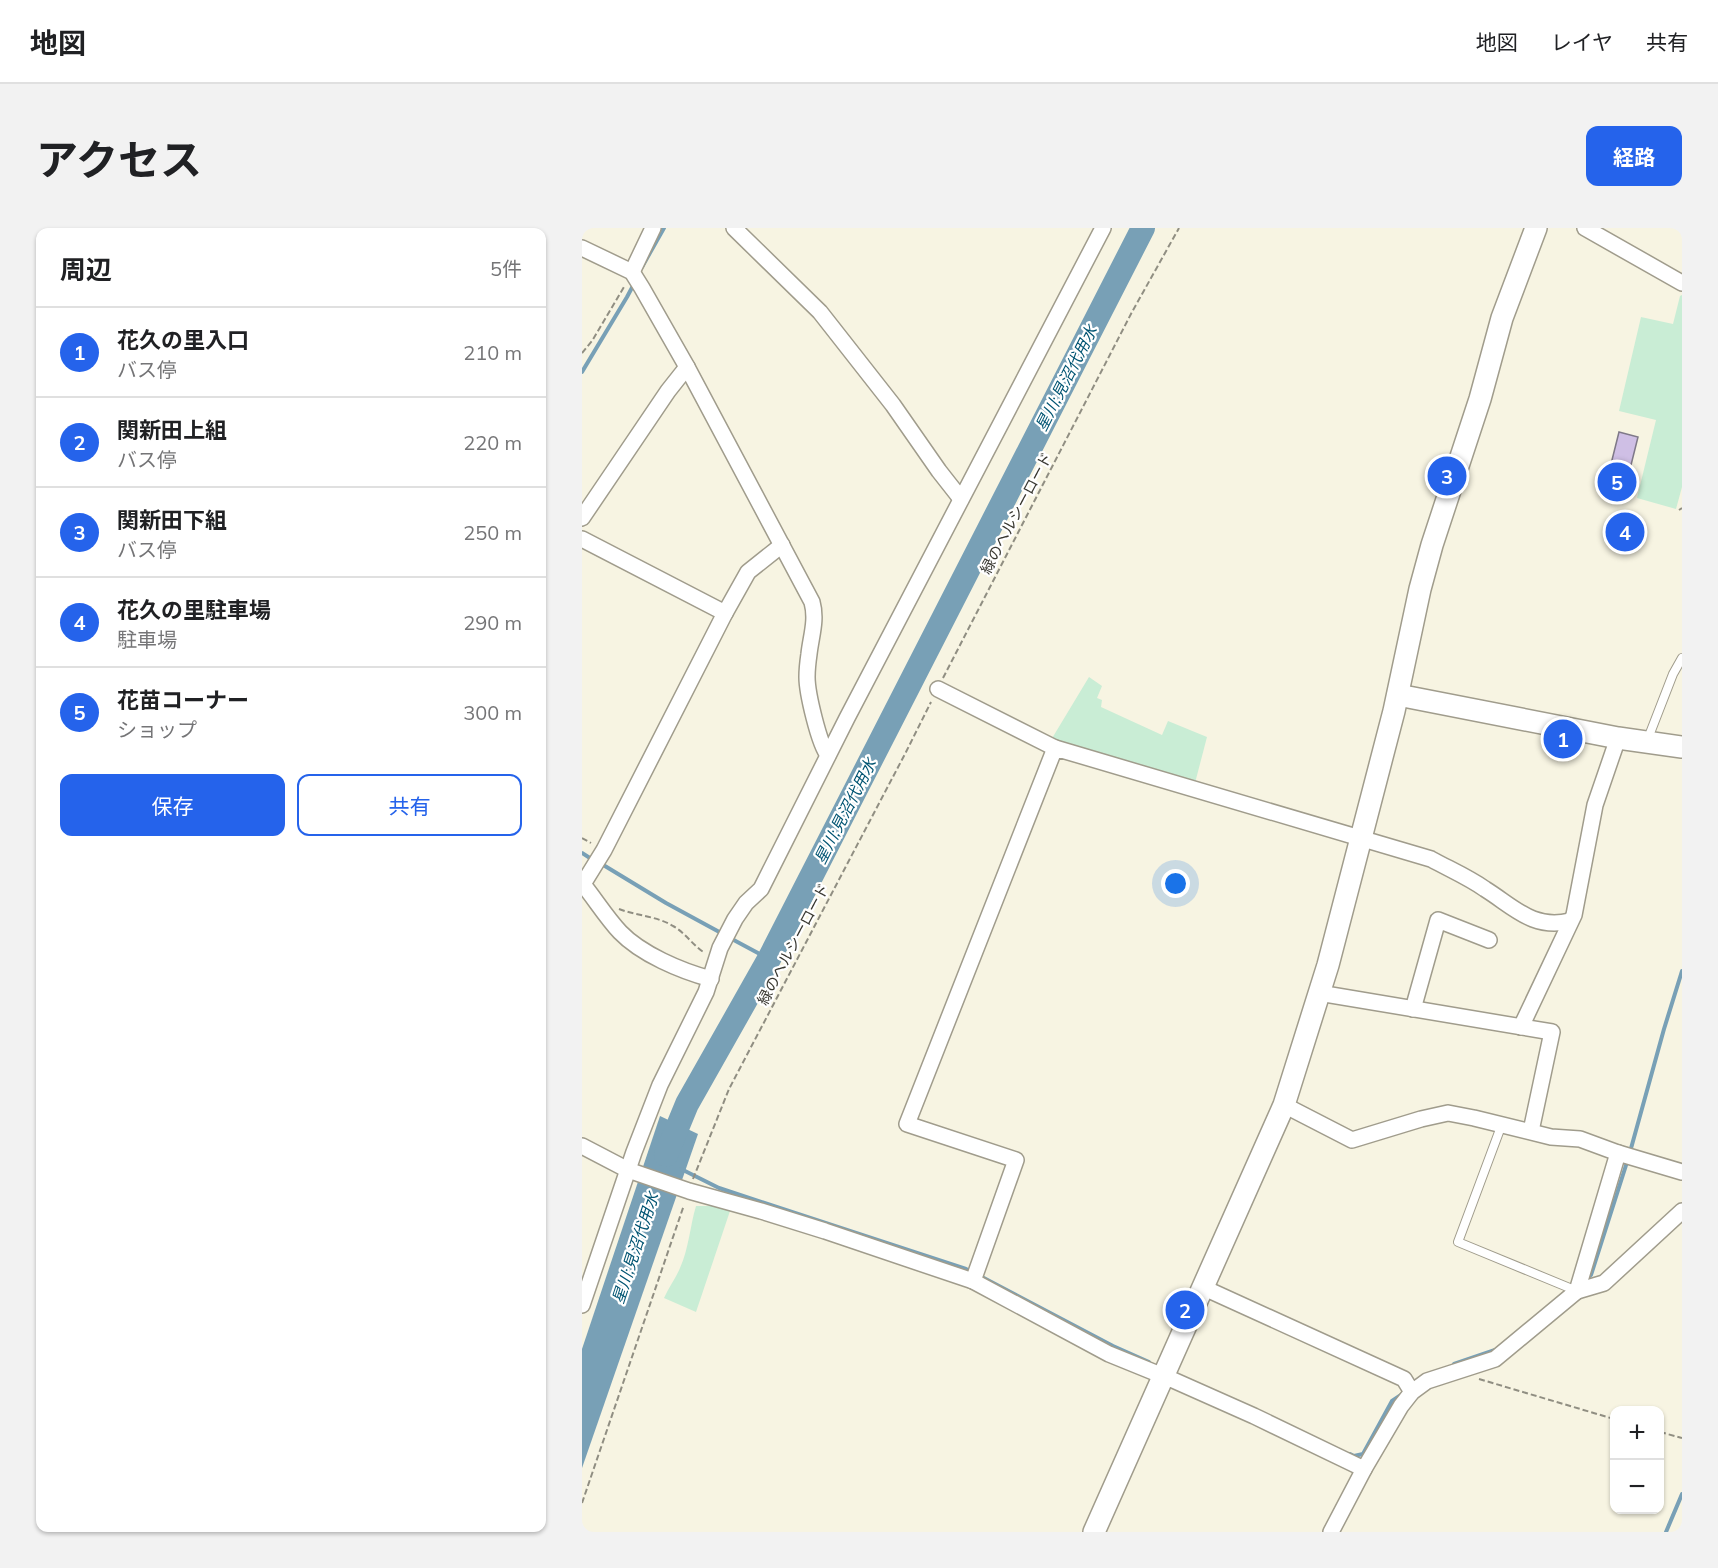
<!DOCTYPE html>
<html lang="ja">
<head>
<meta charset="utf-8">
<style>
  body { margin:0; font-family:Mulish,"Noto Sans JP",sans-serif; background:#f2f2f2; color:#202124 }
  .controls { position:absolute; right:18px; bottom:18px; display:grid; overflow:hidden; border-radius:12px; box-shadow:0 2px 4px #0004 }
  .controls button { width:54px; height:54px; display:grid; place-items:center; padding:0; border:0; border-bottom:2px solid #e0e0e0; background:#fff; color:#202124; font:30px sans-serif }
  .you { position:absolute; left:594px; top:656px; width:21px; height:21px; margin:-15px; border:4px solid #fff; border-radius:50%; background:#1a73e8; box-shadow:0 0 0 9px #1a73e833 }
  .badge { display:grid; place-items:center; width:39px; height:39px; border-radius:50%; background:#2563eb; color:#fff; font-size:20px; font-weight:700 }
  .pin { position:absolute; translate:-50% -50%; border:3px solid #fff; box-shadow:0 2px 6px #0006 }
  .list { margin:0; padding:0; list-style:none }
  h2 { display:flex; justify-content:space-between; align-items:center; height:78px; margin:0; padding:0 24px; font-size:26px }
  h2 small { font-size:20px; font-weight:400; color:#757577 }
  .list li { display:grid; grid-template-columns:39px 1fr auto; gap:18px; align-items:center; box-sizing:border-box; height:90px; padding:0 24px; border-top:2px solid #e0e0e0 }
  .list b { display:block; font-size:22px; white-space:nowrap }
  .list p { margin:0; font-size:20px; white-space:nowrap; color:#757577 }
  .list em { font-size:20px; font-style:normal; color:#757577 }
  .actions { display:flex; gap:12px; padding:18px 24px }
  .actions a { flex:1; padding:14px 0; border:2px solid #2563eb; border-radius:12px; text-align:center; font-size:21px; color:#2563eb }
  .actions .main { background:#2563eb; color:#fff }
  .map { position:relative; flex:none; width:1100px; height:1304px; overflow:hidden; border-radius:12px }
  header { display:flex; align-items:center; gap:36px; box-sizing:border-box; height:84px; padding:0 30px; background:#fff; border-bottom:2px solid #e0e0e0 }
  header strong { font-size:28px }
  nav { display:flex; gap:33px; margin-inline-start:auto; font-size:21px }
  .intro { display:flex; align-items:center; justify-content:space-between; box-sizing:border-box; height:144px; padding:0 36px }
  h1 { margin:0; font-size:42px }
  .button { padding:15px 27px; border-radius:12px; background:#2563eb; color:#fff; font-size:21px; font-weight:700 }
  main { display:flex; gap:36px; padding:0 36px }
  aside { flex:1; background:#fff; border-radius:12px; box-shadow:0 2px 4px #0004 }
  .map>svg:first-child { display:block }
  .green { fill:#c9edd5 }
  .water { fill:#78a0b6 }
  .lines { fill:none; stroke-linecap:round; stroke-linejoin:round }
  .stream { stroke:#78a0b6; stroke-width:4 }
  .river { stroke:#78a0b6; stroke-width:24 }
  .building { fill:#cfbfe5; stroke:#7f7988; stroke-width:1.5 }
  .lane-casing { stroke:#a09c8c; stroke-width:10 }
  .street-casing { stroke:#a09c8c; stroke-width:18 }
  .secondary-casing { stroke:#a09c8c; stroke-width:24 }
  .path { stroke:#908e82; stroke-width:2; stroke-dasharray:6 3; stroke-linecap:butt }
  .lane { stroke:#fff; stroke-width:8 }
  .street { stroke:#fff; stroke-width:15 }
  .secondary { stroke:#fff; stroke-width:21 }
  .labels { text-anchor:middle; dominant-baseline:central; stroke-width:4.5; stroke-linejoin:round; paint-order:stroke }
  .street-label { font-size:15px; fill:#393831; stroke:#fff }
  .water-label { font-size:16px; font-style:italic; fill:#015472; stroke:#fff }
</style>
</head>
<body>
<header>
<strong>地図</strong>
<nav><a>地図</a><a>レイヤ</a><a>共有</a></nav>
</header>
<div class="intro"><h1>アクセス</h1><a class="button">経路</a></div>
<main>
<aside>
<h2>周辺<small>5件</small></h2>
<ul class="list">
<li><span class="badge">1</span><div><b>花久の里入口</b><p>バス停</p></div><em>210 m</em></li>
<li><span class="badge">2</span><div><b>関新田上組</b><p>バス停</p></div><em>220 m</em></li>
<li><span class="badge">3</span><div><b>関新田下組</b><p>バス停</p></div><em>250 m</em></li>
<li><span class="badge">4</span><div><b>花久の里駐車場</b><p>駐車場</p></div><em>290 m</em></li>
<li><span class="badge">5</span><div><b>花苗コーナー</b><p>ショップ</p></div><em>300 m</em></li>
</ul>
<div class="actions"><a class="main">保存</a><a>共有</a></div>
</aside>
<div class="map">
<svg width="1100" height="1304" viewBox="0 0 1100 1304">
  <rect width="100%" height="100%" fill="#f7f4e2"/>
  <!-- green -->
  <g class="green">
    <path d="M1100 67V259L1094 281 1055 270 1074 192 1037 183 1059 89 1091 96 1098 68Z"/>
    <path d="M507 449 520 458 515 470 520 472 519 479 580 507 586 493 625 509 613 555 469 512Z"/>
    <path d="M114 978H130L148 983 114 1084 82 1070C87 1059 94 1050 98 1040 107 1020 108 998 114 978Z"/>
  </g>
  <!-- water -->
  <path class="water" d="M78 888 116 906 0 1240V1121Z"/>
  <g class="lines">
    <!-- stream -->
    <g class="stream">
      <path d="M60 39 82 0"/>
      <path d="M0 144 45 69 53 54"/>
      <path d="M0 625 11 632"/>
      <path d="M18 635 84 675 141 706"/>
      <path d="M148 710 187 731"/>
      <path d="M1048 924 1082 801 1100 743"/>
      <path d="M99 941 137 960 384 1041 391 1044"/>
      <path d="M398 1048 531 1118 567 1134"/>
      <path d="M1004 1051 1009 1047 1046 931"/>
      <path d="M872 1136 916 1121"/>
      <path d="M768 1226 772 1228 781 1226 810 1173 822 1165"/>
      <path d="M1084 1304 1100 1266"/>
    </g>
    <!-- river -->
    <path class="river" d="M84 927 105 876 187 731 561 0"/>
  </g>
  <!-- building -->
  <path class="building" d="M1037 204 1056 209 1046 249 1027 244Z"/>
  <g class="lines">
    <defs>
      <g id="lane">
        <path d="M1065 513 1091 446 1100 430"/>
        <path d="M920 896 876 1014 995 1063"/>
      </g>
      <g id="street">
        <path d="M152 0 238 84 311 177 357 243 379 271"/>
        <path d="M1003 0 1100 55"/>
        <path d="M0 20 50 44 60 60 105 139 230 374C235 392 229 408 227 426 226 433 225 442 225 449 225 465 237 516 246 527"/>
        <path d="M50 44 71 0"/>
        <path d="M0 290 86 163 105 139"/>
        <path d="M0 311 143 385"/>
        <path d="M356 461 473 520"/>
        <path d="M0 655C13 671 24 689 38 704 59 726 99 743 129 751"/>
        <path d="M1 656 22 622 143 385 166 344 200 317"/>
        <path d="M737 765 970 804 949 903"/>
        <path d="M831 781 856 692 907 712"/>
        <path d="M939 799 992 687 1013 577 1036 510"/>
        <path d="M702 877 770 912 839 891 866 885 892 890 969 909 998 911 1036 925 1100 944"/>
        <path d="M0 918 46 942 107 963 179 983 243 1003 391 1053 527 1126 591 1152 672 1188 782 1241"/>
        <path d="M391 1053 434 932 325 896 473 520 849 631C867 641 886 649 903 661 932 679 951 702 988 693"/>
        <path d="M620 1059 822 1151 830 1164"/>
        <path d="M995 1063 1022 1055 1100 983"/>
        <path d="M0 1077 52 924 78 857 124 764 138 720 153 691 164 675 179 661 265 490 521 0"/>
        <path d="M749 1304 782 1241 819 1178 830 1164 845 1153 913 1131 995 1063 1036 925"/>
      </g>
      <g id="secondary">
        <path d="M816 467 1036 510 1100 519"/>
        <path d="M512 1304 702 877 746 737 812 483 838 361 850 317 898 171 920 90 954 0"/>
      </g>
    </defs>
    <!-- lane casing -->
    <use href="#lane" class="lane-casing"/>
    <!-- street casing -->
    <use href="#street" class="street-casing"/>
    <!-- secondary casing -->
    <use href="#secondary" class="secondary-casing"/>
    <!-- path -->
    <g class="path">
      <path d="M0 125 10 113 42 59"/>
      <path d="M1097 282 1100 280"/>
      <path d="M361 450 550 84 597 0"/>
      <path d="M0 610 9 615"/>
      <path d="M37 681C55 688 75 688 91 698 104 705 111 718 123 725"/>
      <path d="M111 951 147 861 324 524 349 474"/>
      <path d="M897 1151 1032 1191"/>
      <path d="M1078 1204 1100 1210"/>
      <path d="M0 1275 102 977"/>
    </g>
    <!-- lane -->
    <use href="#lane" class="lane"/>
    <!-- street -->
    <use href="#street" class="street"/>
    <!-- secondary -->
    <use href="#secondary" class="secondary"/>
  </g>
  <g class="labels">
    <!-- street labels -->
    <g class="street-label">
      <text transform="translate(434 285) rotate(-62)">緑のヘルシーロード</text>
      <text transform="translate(211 716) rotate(-62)">緑のヘルシーロード</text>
    </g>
    <!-- water labels -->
    <g class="water-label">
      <text transform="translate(484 150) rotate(-63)">星川;見沼代用水</text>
      <text transform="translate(263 583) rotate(-63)">星川;見沼代用水</text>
      <text transform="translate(53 1020) rotate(-72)">星川;見沼代用水</text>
    </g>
  </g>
</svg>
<div class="controls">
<button>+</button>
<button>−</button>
</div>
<div class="you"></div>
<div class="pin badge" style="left:981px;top:511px">1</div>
<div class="pin badge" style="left:603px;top:1082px">2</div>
<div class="pin badge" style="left:865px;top:248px">3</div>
<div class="pin badge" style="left:1043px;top:304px">4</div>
<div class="pin badge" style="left:1035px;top:254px">5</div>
</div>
</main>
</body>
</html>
